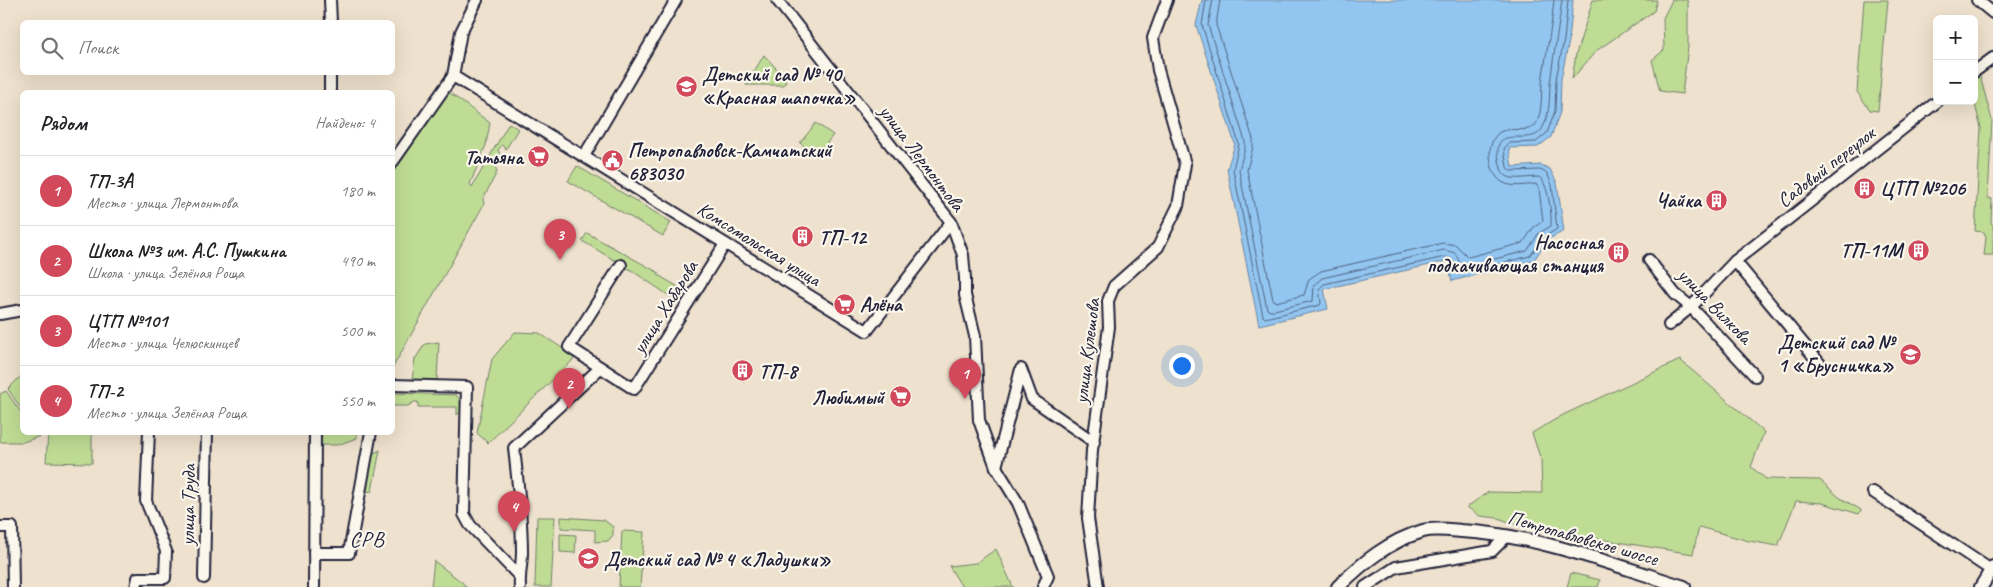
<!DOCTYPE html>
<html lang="ru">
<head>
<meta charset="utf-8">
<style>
  body { margin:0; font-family:Caveat,sans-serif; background:#f6f6f6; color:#202124 }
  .controls { position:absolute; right:15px; top:15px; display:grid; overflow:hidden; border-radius:8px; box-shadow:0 5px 20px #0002 }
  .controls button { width:45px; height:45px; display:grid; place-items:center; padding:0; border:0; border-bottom:1px solid #e0e0e0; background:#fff; color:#202124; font:25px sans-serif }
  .you { position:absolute; left:1181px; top:365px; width:18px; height:18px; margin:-12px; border:4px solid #fff; border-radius:50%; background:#1a73e8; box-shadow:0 0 0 8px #1a73e833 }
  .badge { display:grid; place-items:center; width:32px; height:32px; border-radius:50%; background:#d1495b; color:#fff; font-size:16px; font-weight:700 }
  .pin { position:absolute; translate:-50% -41px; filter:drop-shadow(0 1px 2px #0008) }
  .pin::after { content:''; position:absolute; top:26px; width:18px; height:15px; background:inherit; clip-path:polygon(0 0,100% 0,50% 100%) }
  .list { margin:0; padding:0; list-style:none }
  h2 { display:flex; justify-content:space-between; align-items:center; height:65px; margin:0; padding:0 20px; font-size:21px }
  h2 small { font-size:16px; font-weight:400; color:#757577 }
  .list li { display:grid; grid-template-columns:32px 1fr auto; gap:15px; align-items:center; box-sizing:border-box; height:70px; padding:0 20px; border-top:1px solid #e0e0e0 }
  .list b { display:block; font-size:19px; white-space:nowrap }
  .list p { margin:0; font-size:16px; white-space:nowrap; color:#757577 }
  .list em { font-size:16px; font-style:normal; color:#757577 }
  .icon { flex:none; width:28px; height:28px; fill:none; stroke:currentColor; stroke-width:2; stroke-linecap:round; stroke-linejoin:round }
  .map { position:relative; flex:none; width:1993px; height:587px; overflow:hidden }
  .search { position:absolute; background:#fff; box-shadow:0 5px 20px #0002; left:20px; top:20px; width:375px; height:55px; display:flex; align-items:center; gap:12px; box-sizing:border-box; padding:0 18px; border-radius:8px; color:#757577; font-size:19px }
  .panel { position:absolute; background:#fff; box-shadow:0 5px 20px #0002; left:20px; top:90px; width:375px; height:345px; border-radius:8px }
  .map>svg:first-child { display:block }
  .green { fill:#bfdc94; stroke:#707f68 }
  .water { fill:#92c5ef; stroke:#6584a7 }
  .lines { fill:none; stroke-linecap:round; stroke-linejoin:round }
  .shore { stroke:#4f6383; stroke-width:1 }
  .minor-casing { stroke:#22223b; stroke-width:14 }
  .major-casing { stroke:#22223b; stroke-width:16 }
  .minor { stroke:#fbf7ec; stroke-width:10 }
  .major { stroke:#fbf7ec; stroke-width:12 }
  .labels { text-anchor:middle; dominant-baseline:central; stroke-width:4.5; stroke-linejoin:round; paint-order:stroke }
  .poi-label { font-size:20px; font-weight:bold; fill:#22223b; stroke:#fbf7ec; text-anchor:start }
  .street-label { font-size:20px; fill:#22223b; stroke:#fbf7ec }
  .quarter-label { font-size:22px; letter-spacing:1px; fill:#22223b; stroke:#fbf7ec }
</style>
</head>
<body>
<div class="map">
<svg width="1993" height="587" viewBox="0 0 1993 587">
  <rect width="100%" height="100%" fill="#eee1cd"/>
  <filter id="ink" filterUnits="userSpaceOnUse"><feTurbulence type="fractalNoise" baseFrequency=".02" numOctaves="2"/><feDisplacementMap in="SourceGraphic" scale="10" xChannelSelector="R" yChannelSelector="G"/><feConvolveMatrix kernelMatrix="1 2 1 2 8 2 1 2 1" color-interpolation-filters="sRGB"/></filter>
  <g filter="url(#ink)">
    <!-- green -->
    <g class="green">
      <path d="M1593 0H1657L1654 11 1596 51 1572 79 1576 54Z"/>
      <path d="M1672 0H1687L1688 5V47L1682 94 1660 91 1652 60 1664 50 1663 18Z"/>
      <path d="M1864 0H1888L1878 111 1870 110 1857 92Z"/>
      <path d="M764 55 786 79 784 85H746Z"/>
      <path d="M1980 76 1992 120 1988 198 1992 199 1991 223 1993 225V255H1984L1986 237 1984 232 1975 231 1981 128 1974 101V81Z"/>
      <path d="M445 93H450L490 123 486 145 470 184 472 187 509 123 518 129 506 149 502 145 498 150 500 154 495 166 497 172 483 199 484 204 393 367V173Z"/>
      <path d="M816 123 833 135 817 156 800 143Z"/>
      <path d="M577 166 671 222 663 236 568 181Z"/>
      <path d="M587 233 659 273 658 275 685 291 677 301 631 270 582 241Z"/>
      <path d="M515 332 539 333 576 357 488 443 477 433 492 359Z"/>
      <path d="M439 342 437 380H412L415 359 425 344Z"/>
      <path d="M1680 360 1764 432 1751 467 1766 479 1820 480 1839 497 1861 510 1859 514 1822 503 1796 501 1778 546 1749 541 1699 527 1693 554 1523 527 1498 518 1480 516 1467 507 1488 492 1542 493 1541 460 1532 433 1563 415Z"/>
      <path d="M22 375V410L8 389Z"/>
      <path d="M6 391 22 414V432L46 433V434L23 442H0V394Z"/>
      <path d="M393 393 456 395 462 402V410L457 415V407H418V402H414L408 406H393Z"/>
      <path d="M48 433H92V463L46 462Z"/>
      <path d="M320 433H357V438L337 445H320Z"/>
      <path d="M380 450 372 491 363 492 370 455Z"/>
      <path d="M537 517H555L551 587H535Z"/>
      <path d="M561 517 604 520 613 527V535L608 541 595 542V530L561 528Z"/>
      <path d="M622 531 644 532 640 587H619Z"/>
      <path d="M560 534 576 535 575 553 560 552Z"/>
      <path d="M996 549 1013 587H962L949 566 976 563Z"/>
      <path d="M434 561 463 583 466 587H431Z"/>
      <path d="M1571 573 1600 580 1598 587H1567Z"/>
    </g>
    <!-- water -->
    <path class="water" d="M1202 0H1573L1569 41 1561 79 1560 112 1551 137 1538 147 1509 148 1512 167 1541 165 1550 169 1557 183 1564 231 1547 240 1534 260 1452 281 1447 261 1324 289 1328 309 1259 325 1227 169 1235 144 1196 25Z"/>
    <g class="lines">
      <!-- shore -->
      <g class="shore">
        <path d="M1206 0 1202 25 1239 144 1233 169 1263 316 1265 318 1320 305 1321 303 1319 289 1324 284 1445 257 1452 259 1455 273 1458 274 1530 256 1544 237 1557 229 1552 185 1547 173 1540 170 1510 171 1507 167 1504 149 1509 143 1536 142 1547 133 1555 111 1556 79 1564 40 1568 0"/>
        <path d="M1213 0 1208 25 1245 141V148L1239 170 1267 309 1270 311 1313 301 1314 285 1322 278 1444 250 1455 253 1462 267 1527 251 1539 233 1551 226C1552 215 1548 182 1539 177 1530 177 1520 179 1512 178 1506 177 1502 173 1501 168 1486 117 1530 150 1542 129 1552 112 1548 94 1551 76 1554 51 1559 26 1562 0"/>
        <path d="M1220 0 1216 25 1253 139V147L1247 170 1273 300 1276 302 1304 295 1309 279 1321 271 1443 243 1456 245 1468 257 1523 243 1533 228 1543 221 1539 189 1536 184C1525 185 1512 188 1502 182 1488 173 1485 141 1500 132 1510 126 1531 134 1536 124 1544 108 1540 92 1543 75 1547 50 1552 25 1554 0"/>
      </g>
      <defs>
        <g id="minor">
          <path d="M330 0 331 22"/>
          <path d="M777 0 951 222 963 255 965 278V295L975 336 979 420 996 467 1018 503 1048 576 1043 587"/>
          <path d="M1977 0 1993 13"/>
          <path d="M1974 72 1993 58"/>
          <path d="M453 76 867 331 951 222"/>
          <path d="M330 92V72"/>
          <path d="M584 156 676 0"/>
          <path d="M392 163 453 76 461 32 477 0"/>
          <path d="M1649 260 1675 294 1691 307 1755 376"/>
          <path d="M1735 261 1821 365"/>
          <path d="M621 265 569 347 634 389 725 244"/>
          <path d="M0 314 22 310"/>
          <path d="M1669 325 1691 307 1735 261 1938 101"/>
          <path d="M392 385 467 387 464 514 470 525 519 576"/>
          <path d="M996 467 1021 369 1032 399 1094 442"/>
          <path d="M1873 492 1991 570"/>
          <path d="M0 527H12L13 587"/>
          <path d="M314 553H349L371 432"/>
          <path d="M204 578 207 432"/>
          <path d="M136 587 138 578H165L166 551 146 501 149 432"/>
          <path d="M314 587 315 432"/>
          <path d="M520 587C519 575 522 564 522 552 522 517 518 483 514 448L600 368"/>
          <path d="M1098 587 1088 518 1092 450 1109 327 1108 301 1114 286 1158 247 1178 206 1185 164 1158 70 1153 38 1167 0"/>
          <path d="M1365 587 1396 567 1492 551 1507 536"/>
        </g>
        <g id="major">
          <path d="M1338 587C1362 563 1389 541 1423 531 1434 528 1449 530 1461 531 1538 535 1611 564 1684 587"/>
          <path d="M1981 587 1993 567"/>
        </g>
      </defs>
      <!-- minor casing -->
      <use href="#minor" class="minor-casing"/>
      <!-- major casing -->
      <use href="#major" class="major-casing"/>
      <!-- minor -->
      <use href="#minor" class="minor"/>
      <!-- major -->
      <use href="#major" class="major"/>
    </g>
  </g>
  <!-- icons -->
  <defs>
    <symbol id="school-disc" viewBox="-11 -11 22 22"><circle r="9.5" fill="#d1495b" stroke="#fbf7ec"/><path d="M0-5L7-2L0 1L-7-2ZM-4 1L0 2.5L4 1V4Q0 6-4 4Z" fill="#fff"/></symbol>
    <symbol id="supermarket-disc" viewBox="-11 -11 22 22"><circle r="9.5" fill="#d1495b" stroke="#fbf7ec"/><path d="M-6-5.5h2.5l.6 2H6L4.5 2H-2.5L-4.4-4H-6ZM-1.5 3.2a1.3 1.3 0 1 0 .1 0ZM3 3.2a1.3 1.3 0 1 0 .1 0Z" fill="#fff"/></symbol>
    <symbol id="civic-disc" viewBox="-11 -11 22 22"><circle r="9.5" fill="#d1495b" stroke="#fbf7ec"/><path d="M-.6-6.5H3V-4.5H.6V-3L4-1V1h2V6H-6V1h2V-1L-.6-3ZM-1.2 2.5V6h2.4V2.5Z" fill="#fff"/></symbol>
    <symbol id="building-disc" viewBox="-11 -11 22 22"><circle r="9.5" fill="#d1495b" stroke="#fbf7ec"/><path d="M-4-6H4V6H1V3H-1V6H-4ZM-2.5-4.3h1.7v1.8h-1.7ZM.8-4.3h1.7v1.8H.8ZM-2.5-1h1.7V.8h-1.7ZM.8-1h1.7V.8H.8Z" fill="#fff"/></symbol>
  </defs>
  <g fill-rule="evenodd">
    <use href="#school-disc" x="674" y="74" width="25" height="25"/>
    <use href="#supermarket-disc" x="526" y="144" width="25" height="25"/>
    <use href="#civic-disc" x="600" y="148" width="25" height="25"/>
    <use href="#building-disc" x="1852" y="176" width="25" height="25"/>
    <use href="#building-disc" x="1704" y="188" width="25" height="25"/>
    <use href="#building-disc" x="790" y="224" width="25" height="25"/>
    <use href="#building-disc" x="1906" y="238" width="25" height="25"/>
    <use href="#building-disc" x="1606" y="240" width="25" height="25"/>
    <use href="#supermarket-disc" x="832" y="292" width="25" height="25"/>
    <use href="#school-disc" x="1898" y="342" width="25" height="25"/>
    <use href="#building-disc" x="730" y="358" width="25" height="25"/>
    <use href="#supermarket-disc" x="888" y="384" width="25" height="25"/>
    <use href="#school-disc" x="576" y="546" width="25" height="25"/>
  </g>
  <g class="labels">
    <!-- poi labels -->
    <g class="poi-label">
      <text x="702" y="74">Детский сад № 40<tspan x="702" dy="23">«Красная шапочка»</tspan></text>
      <text x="628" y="150">Петропавловск-Камчатский<tspan x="628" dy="23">683030</tspan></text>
      <text x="523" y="157" text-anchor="end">Татьяна</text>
      <text x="1880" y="188">ЦТП №206</text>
      <text x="1701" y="200" text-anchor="end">Чайка</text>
      <text x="819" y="237">ТП-12</text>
      <text x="1603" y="242" text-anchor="end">Насосная<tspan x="1603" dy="23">подкачивающая станция</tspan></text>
      <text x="1902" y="250" text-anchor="end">ТП-11М</text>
      <text x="860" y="304">Алёна</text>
      <text x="1894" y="342" text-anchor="end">Детский сад №<tspan x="1894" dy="23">1 «Брусничка»</tspan></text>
      <text x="759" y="371">ТП-8</text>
      <text x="884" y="397" text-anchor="end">Любимый</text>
      <text x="604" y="559">Детский сад № 4 «Ладушки»</text>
    </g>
    <!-- street labels -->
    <g class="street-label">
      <text transform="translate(922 158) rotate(53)">улица Лермонтова</text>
      <text transform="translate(1826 167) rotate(-38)">Садовый переулок</text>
      <text transform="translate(759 244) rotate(32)">Комсомольская улица</text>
      <text transform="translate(1715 306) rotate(46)">улица Вилкова</text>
      <text transform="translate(665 307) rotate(-58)">улица Хабарова</text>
      <text transform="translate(1087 351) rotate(-83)">улица Кулешова</text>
      <text transform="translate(188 505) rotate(-89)">улица Труда</text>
      <text transform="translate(1583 538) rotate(16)">Петропавловское шоссе</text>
    </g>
    <!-- quarter labels -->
    <g class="quarter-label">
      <text x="367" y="539">СРВ</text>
    </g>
  </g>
</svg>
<div class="controls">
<button>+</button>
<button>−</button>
</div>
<div class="you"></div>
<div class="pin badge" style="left:965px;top:399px">1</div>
<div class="pin badge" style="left:569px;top:409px">2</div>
<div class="pin badge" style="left:560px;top:260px">3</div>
<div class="pin badge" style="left:514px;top:532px">4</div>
<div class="search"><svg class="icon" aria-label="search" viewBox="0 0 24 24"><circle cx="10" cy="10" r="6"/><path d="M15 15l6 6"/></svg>Поиск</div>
<section class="panel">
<h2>Рядом<small>Найдено: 4</small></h2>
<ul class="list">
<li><span class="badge">1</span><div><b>ТП-3А</b><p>Место · улица Лермонтова</p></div><em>180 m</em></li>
<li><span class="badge">2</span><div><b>Школа №3 им. А.С. Пушкина</b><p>Школа · улица Зелёная Роща</p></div><em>490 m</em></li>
<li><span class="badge">3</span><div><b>ЦТП №101</b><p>Место · улица Челюскинцев</p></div><em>500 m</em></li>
<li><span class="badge">4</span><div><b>ТП-2</b><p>Место · улица Зелёная Роща</p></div><em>550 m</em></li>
</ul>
</section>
</div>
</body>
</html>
